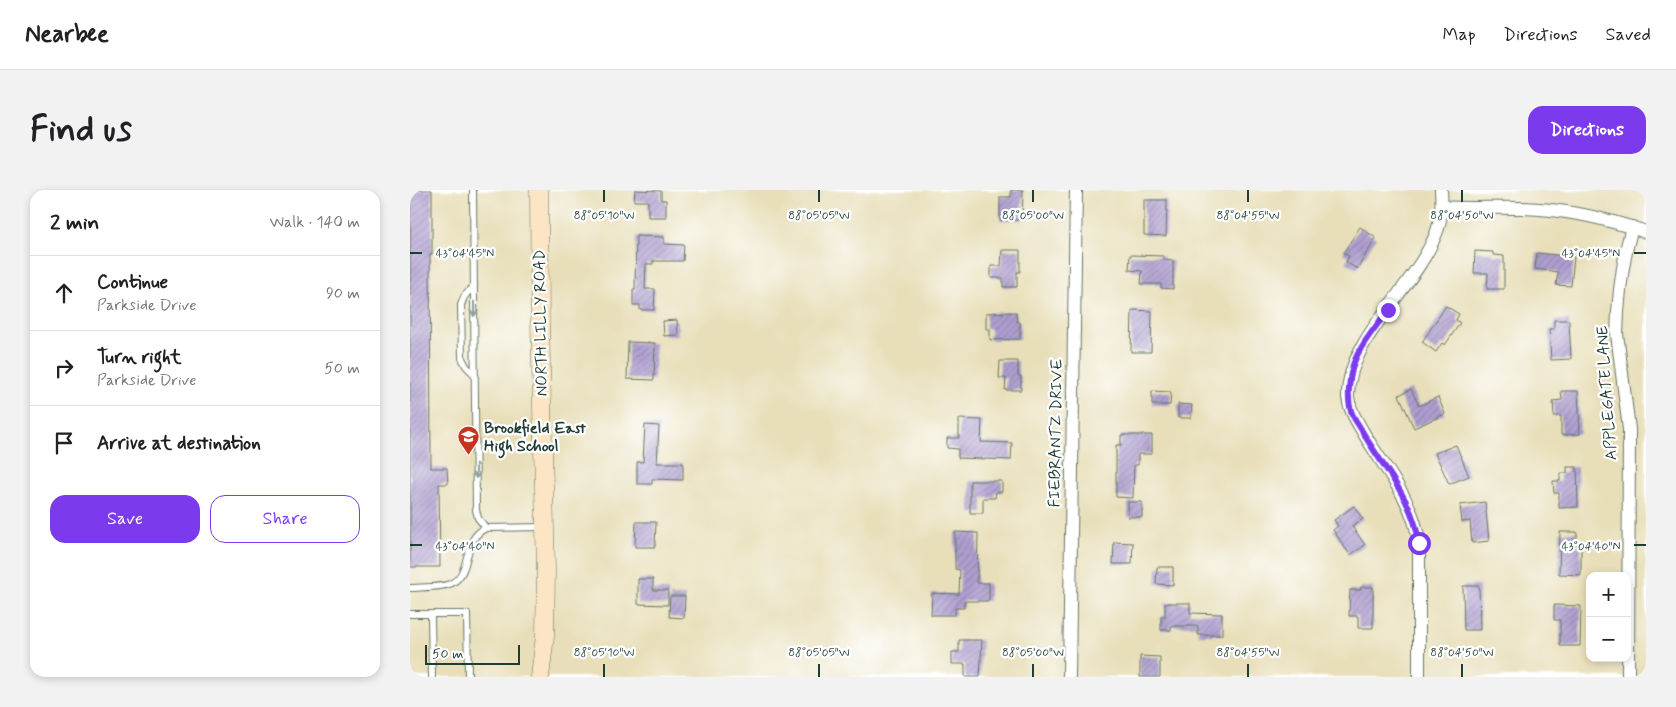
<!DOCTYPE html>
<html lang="en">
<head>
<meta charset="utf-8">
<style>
  body { margin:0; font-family:Mynerve,sans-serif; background:#f2f2f2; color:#202124 }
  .controls { position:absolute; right:15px; bottom:15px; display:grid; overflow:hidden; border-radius:10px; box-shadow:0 2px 8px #0003 }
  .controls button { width:45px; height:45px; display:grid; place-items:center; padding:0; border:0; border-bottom:1px solid #e0e0e0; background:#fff; color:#202124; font:25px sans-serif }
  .scale { position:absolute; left:15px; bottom:12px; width:95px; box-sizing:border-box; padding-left:5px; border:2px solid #1f3d34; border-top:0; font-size:14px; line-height:18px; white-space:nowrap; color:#1f3d34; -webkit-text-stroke:4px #fff; paint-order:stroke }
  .stop { position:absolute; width:15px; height:15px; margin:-11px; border:4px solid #7c3aed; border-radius:50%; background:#fff }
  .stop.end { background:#7c3aed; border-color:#fff; box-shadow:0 1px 5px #0008 }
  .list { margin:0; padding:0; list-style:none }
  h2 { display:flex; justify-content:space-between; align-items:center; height:65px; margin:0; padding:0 20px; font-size:21px }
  h2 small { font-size:16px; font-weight:400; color:#757577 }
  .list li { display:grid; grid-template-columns:32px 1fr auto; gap:15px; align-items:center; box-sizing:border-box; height:75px; padding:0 20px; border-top:1px solid #e0e0e0 }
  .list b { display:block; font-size:19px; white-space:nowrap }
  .list p { margin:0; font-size:16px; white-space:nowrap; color:#757577 }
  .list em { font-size:16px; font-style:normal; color:#757577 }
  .actions { display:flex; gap:10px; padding:15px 20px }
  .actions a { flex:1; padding:11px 0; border:1px solid #7c3aed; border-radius:15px; text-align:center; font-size:18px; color:#7c3aed }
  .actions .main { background:#7c3aed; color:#fff }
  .icon { flex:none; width:28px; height:28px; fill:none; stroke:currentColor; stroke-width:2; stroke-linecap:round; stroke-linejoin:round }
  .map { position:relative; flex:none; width:1236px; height:487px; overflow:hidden; border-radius:15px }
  header { display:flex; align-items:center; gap:30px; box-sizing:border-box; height:70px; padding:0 25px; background:#fff; border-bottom:1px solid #e0e0e0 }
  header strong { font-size:24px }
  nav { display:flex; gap:28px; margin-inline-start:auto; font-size:18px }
  .intro { display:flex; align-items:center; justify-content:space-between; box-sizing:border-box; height:120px; padding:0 30px }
  h1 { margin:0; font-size:35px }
  .button { padding:12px 22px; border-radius:15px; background:#7c3aed; color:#fff; font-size:18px; font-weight:700 }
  main { display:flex; gap:30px; padding:0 30px }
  aside { flex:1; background:#fff; border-radius:15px; box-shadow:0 2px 8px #0003 }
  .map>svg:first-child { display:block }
  .building { fill:url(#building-hatch) }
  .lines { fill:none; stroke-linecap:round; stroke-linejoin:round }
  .lane-casing { stroke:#657663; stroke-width:8 }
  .street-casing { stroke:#657663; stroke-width:14 }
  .secondary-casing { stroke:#657663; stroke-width:19 }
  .lane { stroke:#fff; stroke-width:6 }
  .street { stroke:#fff; stroke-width:12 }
  .secondary { stroke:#fce5c4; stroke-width:18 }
  .oneway { stroke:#8f9e9a }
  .route { stroke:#7c3aed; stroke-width:6 }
  .ticks { fill:none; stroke:#1f3d34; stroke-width:2 }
  .labels { text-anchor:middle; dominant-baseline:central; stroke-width:4.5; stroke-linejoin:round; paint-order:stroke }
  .street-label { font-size:16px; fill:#1f3d34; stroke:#fff }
  .poi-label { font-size:16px; font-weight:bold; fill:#1f3d34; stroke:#fff; text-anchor:start }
  .ticks-label { font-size:12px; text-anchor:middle; fill:#1f3d34; stroke:#fff; stroke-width:4.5; stroke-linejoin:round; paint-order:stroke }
</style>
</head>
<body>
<header>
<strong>Nearbee</strong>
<nav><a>Map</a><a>Directions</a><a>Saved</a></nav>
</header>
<div class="intro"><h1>Find us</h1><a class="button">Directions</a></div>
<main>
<aside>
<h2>2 min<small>Walk · 140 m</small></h2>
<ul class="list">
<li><svg class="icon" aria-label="ahead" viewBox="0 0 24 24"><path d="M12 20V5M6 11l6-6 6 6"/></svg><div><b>Continue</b><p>Parkside Drive</p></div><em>90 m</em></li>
<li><svg class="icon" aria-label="right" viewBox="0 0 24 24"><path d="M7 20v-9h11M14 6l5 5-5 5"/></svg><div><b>Turn right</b><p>Parkside Drive</p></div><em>50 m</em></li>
<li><svg class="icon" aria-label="arrive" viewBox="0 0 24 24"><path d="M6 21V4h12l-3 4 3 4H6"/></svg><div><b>Arrive at destination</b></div></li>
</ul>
<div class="actions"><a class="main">Save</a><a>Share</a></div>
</aside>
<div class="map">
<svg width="1236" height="487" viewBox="0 0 1236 487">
  <defs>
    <pattern id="building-hatch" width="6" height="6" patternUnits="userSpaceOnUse" patternTransform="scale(1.25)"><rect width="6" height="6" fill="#af9fd0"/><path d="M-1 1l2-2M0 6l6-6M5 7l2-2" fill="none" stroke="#8e83aa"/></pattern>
  </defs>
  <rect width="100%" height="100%" fill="#fff"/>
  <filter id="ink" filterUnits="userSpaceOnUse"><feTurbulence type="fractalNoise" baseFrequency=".02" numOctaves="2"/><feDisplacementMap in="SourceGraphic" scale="10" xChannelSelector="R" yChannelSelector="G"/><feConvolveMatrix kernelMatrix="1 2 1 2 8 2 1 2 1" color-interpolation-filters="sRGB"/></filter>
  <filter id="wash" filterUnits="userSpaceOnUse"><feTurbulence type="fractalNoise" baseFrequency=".0096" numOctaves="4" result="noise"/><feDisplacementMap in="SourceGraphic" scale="20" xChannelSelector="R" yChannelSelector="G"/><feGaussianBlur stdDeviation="1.12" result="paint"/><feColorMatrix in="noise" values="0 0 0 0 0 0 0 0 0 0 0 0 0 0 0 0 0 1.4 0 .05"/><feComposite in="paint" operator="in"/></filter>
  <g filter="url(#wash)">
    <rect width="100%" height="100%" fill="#e8dfba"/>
    <g id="blocks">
      <!-- building -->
      <g class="building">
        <path d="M0 0H22V64H20L21 278H37L38 294H29L30 377H0Z"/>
        <path d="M225 0 251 1V10H256V27H238V11H224Z"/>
        <path d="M601 0H613L612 30H590V7H601Z"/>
        <path d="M734 10H757L756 46 734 45Z"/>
        <path d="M950 37 966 48 947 79 936 72 939 66 933 63Z"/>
        <path d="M226 46 254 47V54L274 55 273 71H243V74H236L235 99H245L244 120H230V115H223V99H225Z"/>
        <path d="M592 60H610V82H607V97H593V88H581V76H591Z"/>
        <path d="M1065 61 1083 62V65L1094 66V99H1077L1078 83H1064Z"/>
        <path d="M1127 63 1164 67 1161 96 1146 95 1148 82 1125 79Z"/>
        <path d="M720 65 754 66V70L763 71V99L751 98V94H731L732 81 719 80Z"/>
        <path d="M1036 116 1049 124 1046 130 1050 133 1035 155 1032 153 1026 162 1012 152Z"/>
        <path d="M722 120 742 121 741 162H721Z"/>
        <path d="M606 122 607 132H610V149L580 150V139H576V123Z"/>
        <path d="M267 130 268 145 254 146 253 131Z"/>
        <path d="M1144 130H1159L1161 169 1141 170 1139 139H1144Z"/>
        <path d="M218 152 245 153 244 190 217 189Z"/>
        <path d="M590 171H608V186H611V200H595L596 188H589Z"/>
        <path d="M1001 199 1009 216 1028 207 1035 224 1004 238 989 205Z"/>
        <path d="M742 201 761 202 760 215H742Z"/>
        <path d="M1151 201H1168L1170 244 1151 245V226H1144L1143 211 1152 210Z"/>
        <path d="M768 214 782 215 781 228H768Z"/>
        <path d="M549 229 572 230 571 252 602 253 601 270 548 268V259L537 258V248H549Z"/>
        <path d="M235 235 249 236 247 273H273V290L242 289V294H227V272H233Z"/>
        <path d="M711 245H742V264H728V275H724L723 308 706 307V255H711Z"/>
        <path d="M1046 255 1059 286 1039 294 1025 263Z"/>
        <path d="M1157 277H1167L1168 317 1149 318V303H1144L1143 291H1150V283H1157Z"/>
        <path d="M560 291H592V302H586L585 308H573V323H560Z"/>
        <rect x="718" y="312" width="14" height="15"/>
        <path d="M1075 312 1079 351 1062 353 1060 331 1052 332 1050 315Z"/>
        <path d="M944 316 953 329 942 336 955 355 940 365 923 340 928 336 924 330Z"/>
        <path d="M226 332H246L245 357H225Z"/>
        <path d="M545 342 568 343 567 393H579V411H554V418H545V425H521L522 403 549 404 550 380 545 379Z"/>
        <path d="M1150 342H1167V357H1171V385L1149 384Z"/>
        <path d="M704 352 723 353 722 374H703Z"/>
        <path d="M747 377H763V395L746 394Z"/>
        <path d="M228 389H243V400H258V415L228 414Z"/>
        <path d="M1053 396H1069L1070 440H1054Z"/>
        <path d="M951 397H963V438H948V426H939L940 400H951Z"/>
        <path d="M260 406H275L274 428 259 427Z"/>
        <path d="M755 413H780V423L812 424V445H788V436H761V440H751V426H755Z"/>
        <path d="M1144 415 1171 416 1170 456H1150V430H1144Z"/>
        <path d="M549 450H572L570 487H555V474H542V462H549Z"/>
        <path d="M730 466 750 467V487H730Z"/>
      </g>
    </g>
  </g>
  <g filter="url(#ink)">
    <use href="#blocks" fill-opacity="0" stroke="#657663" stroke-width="1"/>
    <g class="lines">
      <defs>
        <g id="lane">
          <path d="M63 0 66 320 68 328 76 338"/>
          <path d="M64 95 54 107 51 115 52 168 56 176 65 185"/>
          <path d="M0 398C11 397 33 398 42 393 63 381 51 349 76 338L134 337"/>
          <path d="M0 424H57L58 487"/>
          <path d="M21 424 22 487"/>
        </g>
        <g id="street">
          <path d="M1032 17C1059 19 1085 17 1112 18 1155 19 1195 28 1236 42"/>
          <path d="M659 487 666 0"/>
          <path d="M1009 487V353C1004 310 974 278 953 242 947 231 939 220 938 207 937 147 1007 97 1027 41 1032 28 1032 14 1031 0"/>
          <path d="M1218 487 1219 239 1207 144C1208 107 1212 72 1222 37"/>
        </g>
        <path id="secondary" d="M129 0 130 132 136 380 135 446 130 487"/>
      </defs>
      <!-- lane casing -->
      <use href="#lane" class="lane-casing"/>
      <!-- street casing -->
      <use href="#street" class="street-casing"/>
      <!-- secondary casing -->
      <use href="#secondary" class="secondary-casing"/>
      <!-- lane -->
      <use href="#lane" class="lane"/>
      <!-- street -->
      <use href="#street" class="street"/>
      <!-- secondary -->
      <use href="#secondary" class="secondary"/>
    </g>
    <!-- one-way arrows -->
    <defs><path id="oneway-shaft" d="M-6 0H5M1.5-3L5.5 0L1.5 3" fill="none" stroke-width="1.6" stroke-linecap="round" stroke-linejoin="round" transform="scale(1.25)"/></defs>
    <g class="oneway">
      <use href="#oneway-shaft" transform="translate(64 119) rotate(90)"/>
      <use href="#oneway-shaft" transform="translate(66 281) rotate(89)"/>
    </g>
  </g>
  <g class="lines" filter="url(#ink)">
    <!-- route -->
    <path class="route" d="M978 120C966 137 950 155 943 175 939 188 937 208 941 221 943 228 949 235 952 241 973 278 1004 310 1009 353"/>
  </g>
  <!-- ticks -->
  <path class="ticks" d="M194 0V12M409 0V12M623 0V12M838 0V12M1052 0V12M0 63H12M1224 63H1236M0 355H12M1224 355H1236M194 474V487M409 474V487M623 474V487M838 474V487M1052 474V487"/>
  <!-- icons -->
  <defs>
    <symbol id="school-pin" viewBox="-11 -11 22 30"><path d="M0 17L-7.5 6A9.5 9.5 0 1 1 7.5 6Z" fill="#c8321e" stroke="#fff"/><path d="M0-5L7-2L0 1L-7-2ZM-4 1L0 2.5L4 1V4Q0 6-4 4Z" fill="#fff"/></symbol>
  </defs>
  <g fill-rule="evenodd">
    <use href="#school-pin" x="46" y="234" width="25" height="34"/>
  </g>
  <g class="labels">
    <!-- street labels -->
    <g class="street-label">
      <text transform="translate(131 133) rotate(-91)">NORTH LILLY ROAD</text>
      <text transform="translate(1197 203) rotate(-94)">APPLEGATE LANE</text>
      <text transform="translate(646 243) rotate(-89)">FIEBRANTZ DRIVE</text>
    </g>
    <!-- poi labels -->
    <g class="poi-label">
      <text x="74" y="238">Brookfield East<tspan x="74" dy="18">High School</tspan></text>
    </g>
  </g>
  <g class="ticks-label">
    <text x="194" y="29">88°05'10"W</text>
    <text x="409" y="29">88°05'05"W</text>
    <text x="623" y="29">88°05'00"W</text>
    <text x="838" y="29">88°04'55"W</text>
    <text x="1052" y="29">88°04'50"W</text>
    <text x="55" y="67">43°04'45"N</text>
    <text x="1181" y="67">43°04'45"N</text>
    <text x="55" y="360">43°04'40"N</text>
    <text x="1181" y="360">43°04'40"N</text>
    <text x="194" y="466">88°05'10"W</text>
    <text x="409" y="466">88°05'05"W</text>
    <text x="623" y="466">88°05'00"W</text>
    <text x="838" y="466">88°04'55"W</text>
    <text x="1052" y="466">88°04'50"W</text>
  </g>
</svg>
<div class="controls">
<button>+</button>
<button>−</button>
</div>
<div class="scale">50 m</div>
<div class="stop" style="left:1009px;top:353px"></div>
<div class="stop end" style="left:978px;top:120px"></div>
</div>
</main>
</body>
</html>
